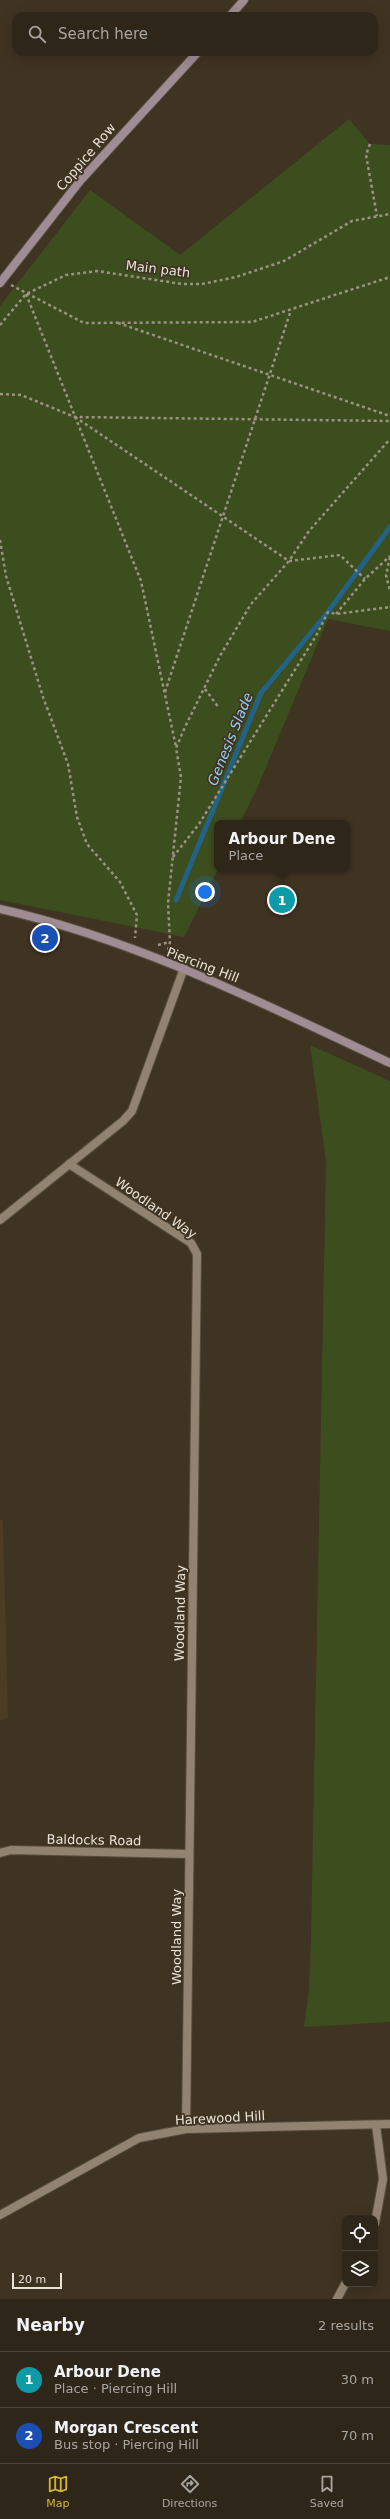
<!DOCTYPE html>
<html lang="en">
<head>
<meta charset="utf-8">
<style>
  body { margin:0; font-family:"DejaVu Sans",sans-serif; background:#372e23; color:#f1f3f6 }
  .controls { position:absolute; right:12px; bottom:12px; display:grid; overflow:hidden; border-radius:8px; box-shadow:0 4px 16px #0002 }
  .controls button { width:36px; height:36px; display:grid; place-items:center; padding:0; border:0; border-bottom:1px solid #4a4339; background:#2f261a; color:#f1f3f6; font:20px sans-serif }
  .scale { position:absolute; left:12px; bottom:10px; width:50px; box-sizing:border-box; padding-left:4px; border:2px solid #e9e2d7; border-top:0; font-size:11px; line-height:14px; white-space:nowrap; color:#e9e2d7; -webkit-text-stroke:3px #3f3322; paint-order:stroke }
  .you { position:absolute; left:205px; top:892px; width:14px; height:14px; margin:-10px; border:3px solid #fff; border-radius:50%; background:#1a73e8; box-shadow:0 0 0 6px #1a73e833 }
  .badge { display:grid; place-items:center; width:26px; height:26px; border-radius:50%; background:#d4b635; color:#fff; font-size:13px; font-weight:700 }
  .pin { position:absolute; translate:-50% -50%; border:2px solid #fff; box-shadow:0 1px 4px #0006 }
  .popup { position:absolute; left:214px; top:820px; width:136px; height:52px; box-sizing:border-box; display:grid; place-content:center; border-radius:8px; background:#2f261a; filter:drop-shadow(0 1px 3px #0005); font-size:13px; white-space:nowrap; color:#a7a5a2 }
  .popup b { font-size:15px; color:#f1f3f6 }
  .popup::after { content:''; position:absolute; left:50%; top:100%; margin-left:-8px; border:8px solid transparent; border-top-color:#2f261a }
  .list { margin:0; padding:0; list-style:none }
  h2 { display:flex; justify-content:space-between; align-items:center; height:52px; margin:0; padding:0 16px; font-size:17px }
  h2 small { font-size:13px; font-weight:400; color:#a7a5a2 }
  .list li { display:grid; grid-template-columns:26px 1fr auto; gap:12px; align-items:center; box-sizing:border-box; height:56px; padding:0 16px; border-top:1px solid #4a4339 }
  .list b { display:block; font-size:15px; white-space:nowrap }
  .list p { margin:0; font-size:13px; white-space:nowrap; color:#a7a5a2 }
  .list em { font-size:13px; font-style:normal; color:#a7a5a2 }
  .icon { flex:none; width:22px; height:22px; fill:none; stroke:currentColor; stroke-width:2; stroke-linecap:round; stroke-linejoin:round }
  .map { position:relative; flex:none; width:390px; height:2299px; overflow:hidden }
  .search { position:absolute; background:#2f261a; box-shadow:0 4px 16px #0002; left:12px; right:12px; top:12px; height:44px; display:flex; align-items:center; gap:10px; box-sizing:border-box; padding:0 14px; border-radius:12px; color:#a7a5a2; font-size:15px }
  .sheet { height:164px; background:#2f261a }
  nav { display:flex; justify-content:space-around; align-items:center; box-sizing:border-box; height:56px; border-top:1px solid #4a4339; background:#2f261a; font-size:11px; color:#a7a5a2 }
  nav a { display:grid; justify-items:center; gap:2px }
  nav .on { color:#d4b635 }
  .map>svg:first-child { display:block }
  .built { fill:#4c3c24 }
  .green { fill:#3d4e1e }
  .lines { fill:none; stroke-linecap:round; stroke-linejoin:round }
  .stream { stroke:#236287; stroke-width:5 }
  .street-casing { stroke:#594f3f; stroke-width:10 }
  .secondary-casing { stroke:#594f3f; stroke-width:10 }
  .path { stroke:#9b9284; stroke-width:2.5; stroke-dasharray:3 3; stroke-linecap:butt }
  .street { stroke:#91836f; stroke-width:8 }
  .secondary { stroke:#9f8c95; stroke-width:8 }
  .labels { text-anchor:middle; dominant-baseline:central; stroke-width:3.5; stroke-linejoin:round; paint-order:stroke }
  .street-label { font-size:13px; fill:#e9e2d7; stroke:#3f3322 }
  .water-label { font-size:14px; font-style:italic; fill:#91ccf4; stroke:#3f3322 }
</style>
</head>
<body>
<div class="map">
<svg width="390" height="2299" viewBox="0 0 390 2299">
  <rect width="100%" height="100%" fill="#3f3322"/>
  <!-- built -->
  <path class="built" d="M0 1519 3 1521 8 1717 0 1721Z"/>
  <!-- green -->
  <g class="green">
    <path d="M349 119 370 144 390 145V631L328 619 258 786 240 823H217L218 869 184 937 0 900V306L90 190 180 255Z"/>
    <path d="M310 1045 390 1081V2022L304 2027 309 1988 311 1937 326 1161Z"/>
  </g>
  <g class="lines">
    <!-- stream -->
    <path class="stream" d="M176 900 261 693 328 612 390 527"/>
    <defs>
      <g id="street">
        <path d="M69 1164 191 1243 197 1254 186 2129"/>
        <path d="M0 1220 123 1121 132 1111 184 968"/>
        <path d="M0 1853 11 1850 188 1854"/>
        <path d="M0 2215 139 2138 186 2129 390 2124"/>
        <path d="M375 2223 383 2179 376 2125"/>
        <path d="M337 2299 345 2284"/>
      </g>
      <g id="secondary">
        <path d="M230 16 244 0"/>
        <path d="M0 283 80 181 198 52"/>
        <path d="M0 909C137 940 264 1004 390 1063"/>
      </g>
    </defs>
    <!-- street casing -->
    <use href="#street" class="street-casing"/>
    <!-- secondary casing -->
    <use href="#secondary" class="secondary-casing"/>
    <!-- path -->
    <g class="path">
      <path d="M370 144 366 155 377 216"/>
      <path d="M11 285 84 323 252 322 390 277"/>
      <path d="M26 294 141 581 176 747"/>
      <path d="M118 323 390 416"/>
      <path d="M0 325 26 294 66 275 97 271 182 284H202L236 277 284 261 352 221 390 214"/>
      <path d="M0 394 21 395 75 417 390 421"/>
      <path d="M75 417 289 561 340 555 365 579"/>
      <path d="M0 540 6 576 43 697 68 764 77 817 87 844 120 882 137 915 135 938"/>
      <path d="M390 557 386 575 390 591"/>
      <path d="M336 614 365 579 390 556"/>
      <path d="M205 689 219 708"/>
      <path d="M165 692 291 310"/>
      <path d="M173 857 199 824 316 636 328 612 336 614 390 607"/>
      <path d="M158 945 170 942"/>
      <path d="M168 950 170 942 168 903 181 777 176 748 185 727 220 656 251 604 289 561 309 531 390 439"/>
    </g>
    <!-- street -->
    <use href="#street" class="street"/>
    <!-- secondary -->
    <use href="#secondary" class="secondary"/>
  </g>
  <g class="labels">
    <!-- street labels -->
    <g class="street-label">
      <text transform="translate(86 157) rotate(-50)">Coppice Row</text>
      <text transform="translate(158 269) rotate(7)">Main path</text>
      <text transform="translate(203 965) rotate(21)">Piercing Hill</text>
      <text transform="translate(156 1208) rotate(35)">Woodland Way</text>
      <text transform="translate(180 1613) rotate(-89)">Woodland Way</text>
      <text transform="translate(94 1840) rotate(1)">Baldocks Road</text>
      <text transform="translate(176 1937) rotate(-90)">Woodland Way</text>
      <text transform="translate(220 2118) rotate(-3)">Harewood Hill</text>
    </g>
    <!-- water labels -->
    <g class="water-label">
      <text transform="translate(230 739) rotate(-68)">Genesis Slade</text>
    </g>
  </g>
</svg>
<div class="controls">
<button><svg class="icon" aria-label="locate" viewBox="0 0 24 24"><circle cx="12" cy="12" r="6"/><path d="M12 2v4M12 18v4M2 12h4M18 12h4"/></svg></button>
<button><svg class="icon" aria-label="layers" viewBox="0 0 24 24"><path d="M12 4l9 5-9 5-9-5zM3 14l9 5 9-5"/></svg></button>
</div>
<div class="scale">20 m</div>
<div class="you"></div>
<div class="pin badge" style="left:282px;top:900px;background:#0f9aa8">1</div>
<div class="popup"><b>Arbour Dene</b>Place</div>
<div class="pin badge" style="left:45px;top:938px;background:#1a4fb4">2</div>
<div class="search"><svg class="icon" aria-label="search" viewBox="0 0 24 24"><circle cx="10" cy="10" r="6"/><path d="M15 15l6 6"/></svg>Search here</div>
</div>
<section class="sheet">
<h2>Nearby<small>2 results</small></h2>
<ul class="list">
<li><span class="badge" style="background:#0f9aa8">1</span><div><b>Arbour Dene</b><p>Place · Piercing Hill</p></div><em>30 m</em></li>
<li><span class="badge" style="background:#1a4fb4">2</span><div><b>Morgan Crescent</b><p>Bus stop · Piercing Hill</p></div><em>70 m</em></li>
</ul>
</section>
<nav>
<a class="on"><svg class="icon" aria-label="map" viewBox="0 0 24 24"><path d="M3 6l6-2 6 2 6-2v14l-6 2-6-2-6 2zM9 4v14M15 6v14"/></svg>Map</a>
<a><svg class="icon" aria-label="directions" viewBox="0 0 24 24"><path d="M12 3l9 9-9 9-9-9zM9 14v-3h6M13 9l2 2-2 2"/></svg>Directions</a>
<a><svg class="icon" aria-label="saved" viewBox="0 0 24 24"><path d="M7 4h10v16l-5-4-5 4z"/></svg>Saved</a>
</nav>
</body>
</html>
